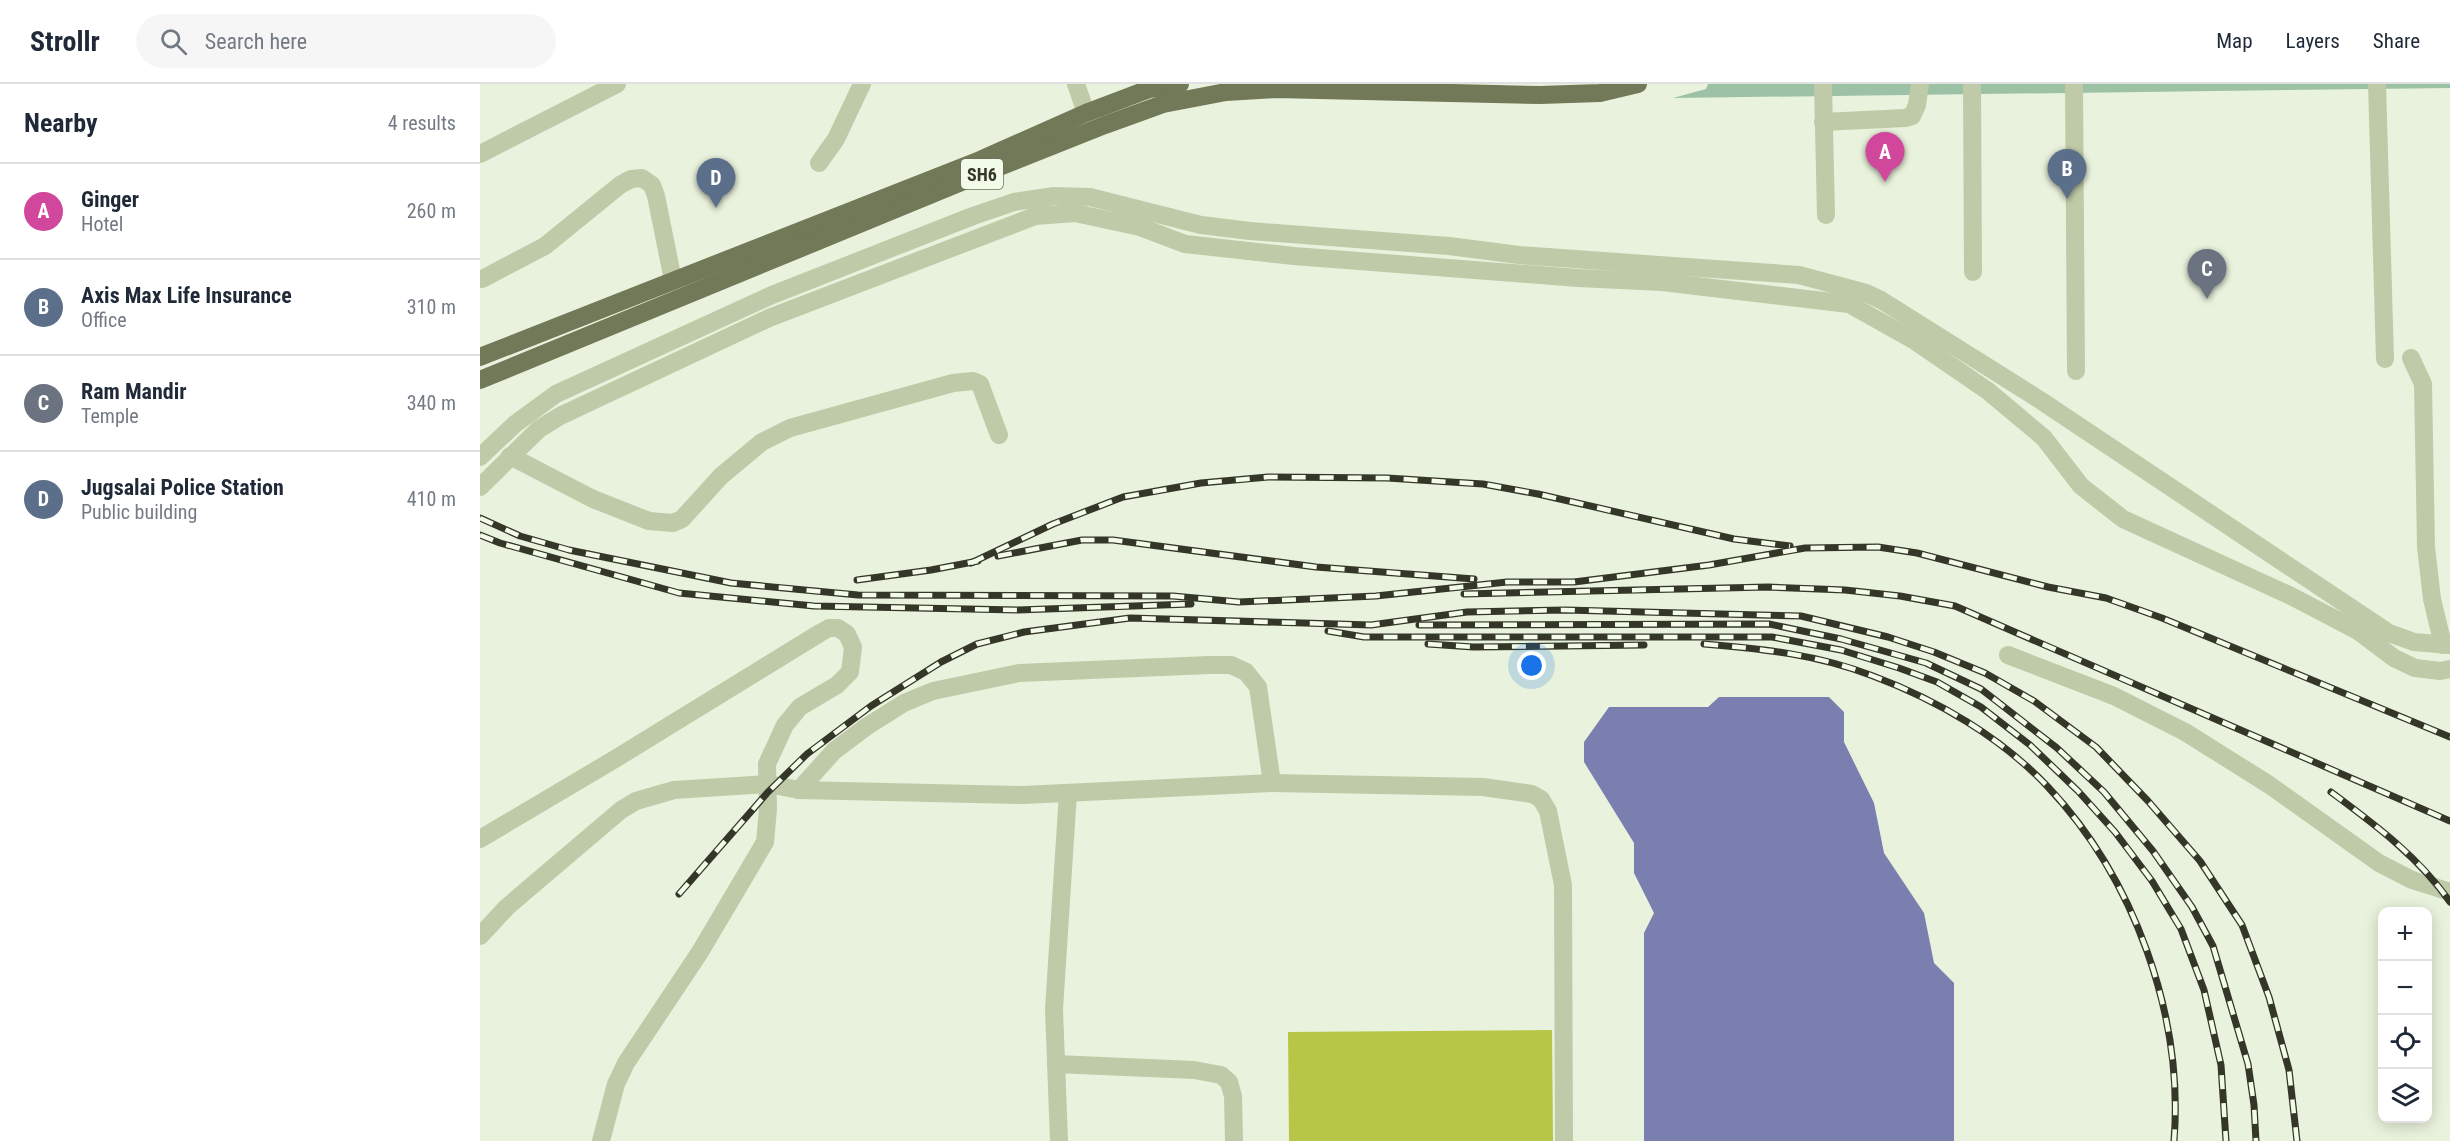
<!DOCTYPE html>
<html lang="en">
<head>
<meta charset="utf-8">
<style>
  body { margin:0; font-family:"Roboto Condensed",sans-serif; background:#f6f6f7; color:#1f2937 }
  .controls { position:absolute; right:18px; bottom:18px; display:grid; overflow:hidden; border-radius:12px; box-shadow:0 3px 15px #0003 }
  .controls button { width:54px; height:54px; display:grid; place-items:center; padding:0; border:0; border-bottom:2px solid #e0e1e3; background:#fff; color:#1f2937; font:30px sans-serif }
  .you { position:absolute; left:1052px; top:582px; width:21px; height:21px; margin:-15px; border:4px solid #fff; border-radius:50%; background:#1a73e8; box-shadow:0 0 0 9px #1a73e833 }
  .badge { display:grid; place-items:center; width:39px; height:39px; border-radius:50%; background:#db2777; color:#fff; font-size:20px; font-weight:700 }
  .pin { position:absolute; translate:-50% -50px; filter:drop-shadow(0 2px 3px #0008) }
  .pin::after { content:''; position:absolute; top:32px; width:21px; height:18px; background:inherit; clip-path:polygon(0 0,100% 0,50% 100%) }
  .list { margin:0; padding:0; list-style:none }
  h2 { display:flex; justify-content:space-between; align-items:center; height:78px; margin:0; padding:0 24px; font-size:26px }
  h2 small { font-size:20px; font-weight:400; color:#747a83 }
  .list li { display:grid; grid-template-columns:39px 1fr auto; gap:18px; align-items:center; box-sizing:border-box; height:96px; padding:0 24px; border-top:2px solid #e0e1e3 }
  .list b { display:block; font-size:22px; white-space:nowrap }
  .list p { margin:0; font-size:20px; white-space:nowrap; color:#747a83 }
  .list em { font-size:20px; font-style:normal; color:#747a83 }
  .icon { flex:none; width:33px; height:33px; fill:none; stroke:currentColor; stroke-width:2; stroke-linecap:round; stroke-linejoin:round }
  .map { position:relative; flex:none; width:1970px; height:1057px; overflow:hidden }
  header { display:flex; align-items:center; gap:36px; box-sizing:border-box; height:84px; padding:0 30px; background:#fff; border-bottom:2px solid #e0e1e3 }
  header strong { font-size:28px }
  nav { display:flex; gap:33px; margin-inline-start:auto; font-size:21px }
  .search { width:420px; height:54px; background:#f6f6f7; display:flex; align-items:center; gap:15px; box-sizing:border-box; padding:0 21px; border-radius:33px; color:#747a83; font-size:22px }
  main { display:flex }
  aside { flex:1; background:#fff }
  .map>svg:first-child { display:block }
  .green { fill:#9cc1a4 }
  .water { fill:#7b7faf }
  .building { fill:#b7c646 }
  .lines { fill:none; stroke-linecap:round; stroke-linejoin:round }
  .minor { stroke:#bfcaa8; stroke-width:18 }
  .major { stroke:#727959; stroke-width:18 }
  .rail-casing { stroke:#343728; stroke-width:7 }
  .rail { stroke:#f2fae8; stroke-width:4.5; stroke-dasharray:14; stroke-linecap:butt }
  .labels { text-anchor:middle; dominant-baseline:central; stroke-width:4.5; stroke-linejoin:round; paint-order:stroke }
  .shield { fill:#f2fae8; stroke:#6d7262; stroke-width:1.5 }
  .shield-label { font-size:18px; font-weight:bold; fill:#343728 }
</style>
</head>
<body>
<header>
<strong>Strollr</strong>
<div class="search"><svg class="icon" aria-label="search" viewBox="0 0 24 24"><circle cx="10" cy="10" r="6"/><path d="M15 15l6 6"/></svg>Search here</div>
<nav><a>Map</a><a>Layers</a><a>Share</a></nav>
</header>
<main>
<aside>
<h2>Nearby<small>4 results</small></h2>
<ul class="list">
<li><span class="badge" style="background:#d1479c">A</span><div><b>Ginger</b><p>Hotel</p></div><em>260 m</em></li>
<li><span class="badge" style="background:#5c6f8a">B</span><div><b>Axis Max Life Insurance</b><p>Office</p></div><em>310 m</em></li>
<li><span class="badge" style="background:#6b7280">C</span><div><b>Ram Mandir</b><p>Temple</p></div><em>340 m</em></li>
<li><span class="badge" style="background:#5c6f8a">D</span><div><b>Jugsalai Police Station</b><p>Public building</p></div><em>410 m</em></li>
</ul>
</aside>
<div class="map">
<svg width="1970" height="1057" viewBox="0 0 1970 1057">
  <rect width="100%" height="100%" fill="#e9f2dc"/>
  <!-- green -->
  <path class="green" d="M1228 0H1970V4L1193 14 1226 5Z"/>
  <!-- water -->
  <path class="water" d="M1239 613H1349L1364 628V658L1394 719 1404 769 1444 829 1454 879 1474 899V1057H1164V849L1174 829 1154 789V759L1104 678V658L1129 623H1228Z"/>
  <!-- building -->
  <path class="building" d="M1072 946 1073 1057H809L808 948Z"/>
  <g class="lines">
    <!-- minor -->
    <g class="minor">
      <path d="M596 0 606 29"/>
      <path d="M1343 0 1346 131"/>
      <path d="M1492 0 1493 188"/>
      <path d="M1594 0 1596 287"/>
      <path d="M1897 0 1905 275"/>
      <path d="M1343 38 1425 34 1432 32 1437 21 1440 0"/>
      <path d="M0 70 137 0"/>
      <path d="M339 79 356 55 382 0"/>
      <path d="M2 195 65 162 140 101 151 95 162 94 172 101 176 112 193 196"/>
      <path d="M1931 274 1943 300 1946 463 1952 515 1963 561"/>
      <path d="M30 372 113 415 169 437 193 439 202 435 241 392 282 358 310 344 473 299 493 297 500 300 519 351"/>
      <path d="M0 373 35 340 76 310 292 211 493 132 534 118 574 112 610 113 721 141 770 147 969 162 1039 171 1319 191 1386 209 1401 216 1560 316 1909 549 1934 558 1970 561"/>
      <path d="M0 403 59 345 80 332 289 234 555 132 595 129 660 143 705 160 814 172 1098 194 1182 198 1369 220 1435 257 1508 307 1564 354 1601 402 1643 435 1809 511 1878 547 1914 574 1935 584 1960 587 1970 585"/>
      <path d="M1528 571 1634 612 1705 648 1788 700 1899 779 1932 796 1970 808"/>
      <path d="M319 706 354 667 386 643 424 619 453 607 539 589 729 581H751L766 588 778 603 792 699"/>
      <path d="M0 755 135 675 340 549 349 544H358L367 550 373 563 370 588 357 601 320 623 305 641 287 680 288 725 285 758 220 868 146 979 136 1000 121 1057"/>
      <path d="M0 852 27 823 141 726 156 717 194 706 288 700 319 706 543 711 792 699 1003 703 1052 710 1061 715 1068 727 1083 801 1084 1057"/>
      <path d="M576 980 714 986 741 991 749 998 753 1012 754 1057"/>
      <path d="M579 1057 574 925 588 709"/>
    </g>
    <!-- major -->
    <g class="major">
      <path d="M0 273 500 76 606 29 669 5 700 0"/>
      <path d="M0 296 489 95 625 41 683 20 746 8 796 5 1060 11 1120 9 1158 0"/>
    </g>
    <defs>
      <g id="rail">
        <path d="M0 434 40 452 89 466 251 499 378 511 693 512 759 518 896 512 1027 498H1094L1229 481 1325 464 1398 463 1437 469 1568 503 1626 514 1682 534 1970 653"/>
        <path d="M0 451 20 459 199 509 334 522 538 526 711 520"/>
        <path d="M518 472 602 456H633L836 483 994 495"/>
        <path d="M491 479 573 440 643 413 721 399 788 393 907 394 1003 400 1058 410 1254 455 1310 462"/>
        <path d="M377 496 451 486 498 477"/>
        <path d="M984 510 1288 503 1365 506 1420 512 1475 522 1970 737"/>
        <path d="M939 541 1289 540 1361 555 1446 579 1501 605 1577 664 1624 708 1673 767 1712 823 1733 862 1768 980 1774 1021 1776 1057"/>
        <path d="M848 547 884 553H1292L1361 566 1419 584 1457 598 1501 623 1550 661 1598 707 1635 748 1672 797 1701 845 1724 906 1741 981 1746 1057"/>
        <path d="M948 560 993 563 1164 561"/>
        <path d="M1224 560C1283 565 1336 570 1393 592 1457 616 1521 653 1568 703 1654 794 1704 932 1694 1057"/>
        <path d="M1851 708C1894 740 1939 773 1970 818"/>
        <path d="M199 810 288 708 327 670 391 622 461 578 497 560 544 548 650 534 891 541 987 528 1085 526 1321 532 1408 553 1454 568 1505 589 1554 617 1616 663 1668 717 1720 777 1762 841 1789 913 1809 986 1817 1057"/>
      </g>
    </defs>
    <!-- rail casing -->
    <use href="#rail" class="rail-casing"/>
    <!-- rail -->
    <use href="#rail" class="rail"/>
  </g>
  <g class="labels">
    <!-- shield labels -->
    <rect class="shield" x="481" y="75" width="42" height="30" rx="4.5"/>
    <g class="shield-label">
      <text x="502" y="90">SH6</text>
    </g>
  </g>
</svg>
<div class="controls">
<button>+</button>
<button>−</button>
<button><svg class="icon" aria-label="locate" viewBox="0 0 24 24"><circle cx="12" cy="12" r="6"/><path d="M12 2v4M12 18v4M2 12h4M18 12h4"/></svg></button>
<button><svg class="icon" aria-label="layers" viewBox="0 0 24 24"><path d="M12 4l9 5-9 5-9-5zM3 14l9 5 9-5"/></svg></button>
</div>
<div class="you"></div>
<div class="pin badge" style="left:1405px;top:98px;background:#d1479c">A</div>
<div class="pin badge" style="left:1587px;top:115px;background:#5c6f8a">B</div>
<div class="pin badge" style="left:1727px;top:215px;background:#6b7280">C</div>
<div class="pin badge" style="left:236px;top:124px;background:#5c6f8a">D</div>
</div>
</main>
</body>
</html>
